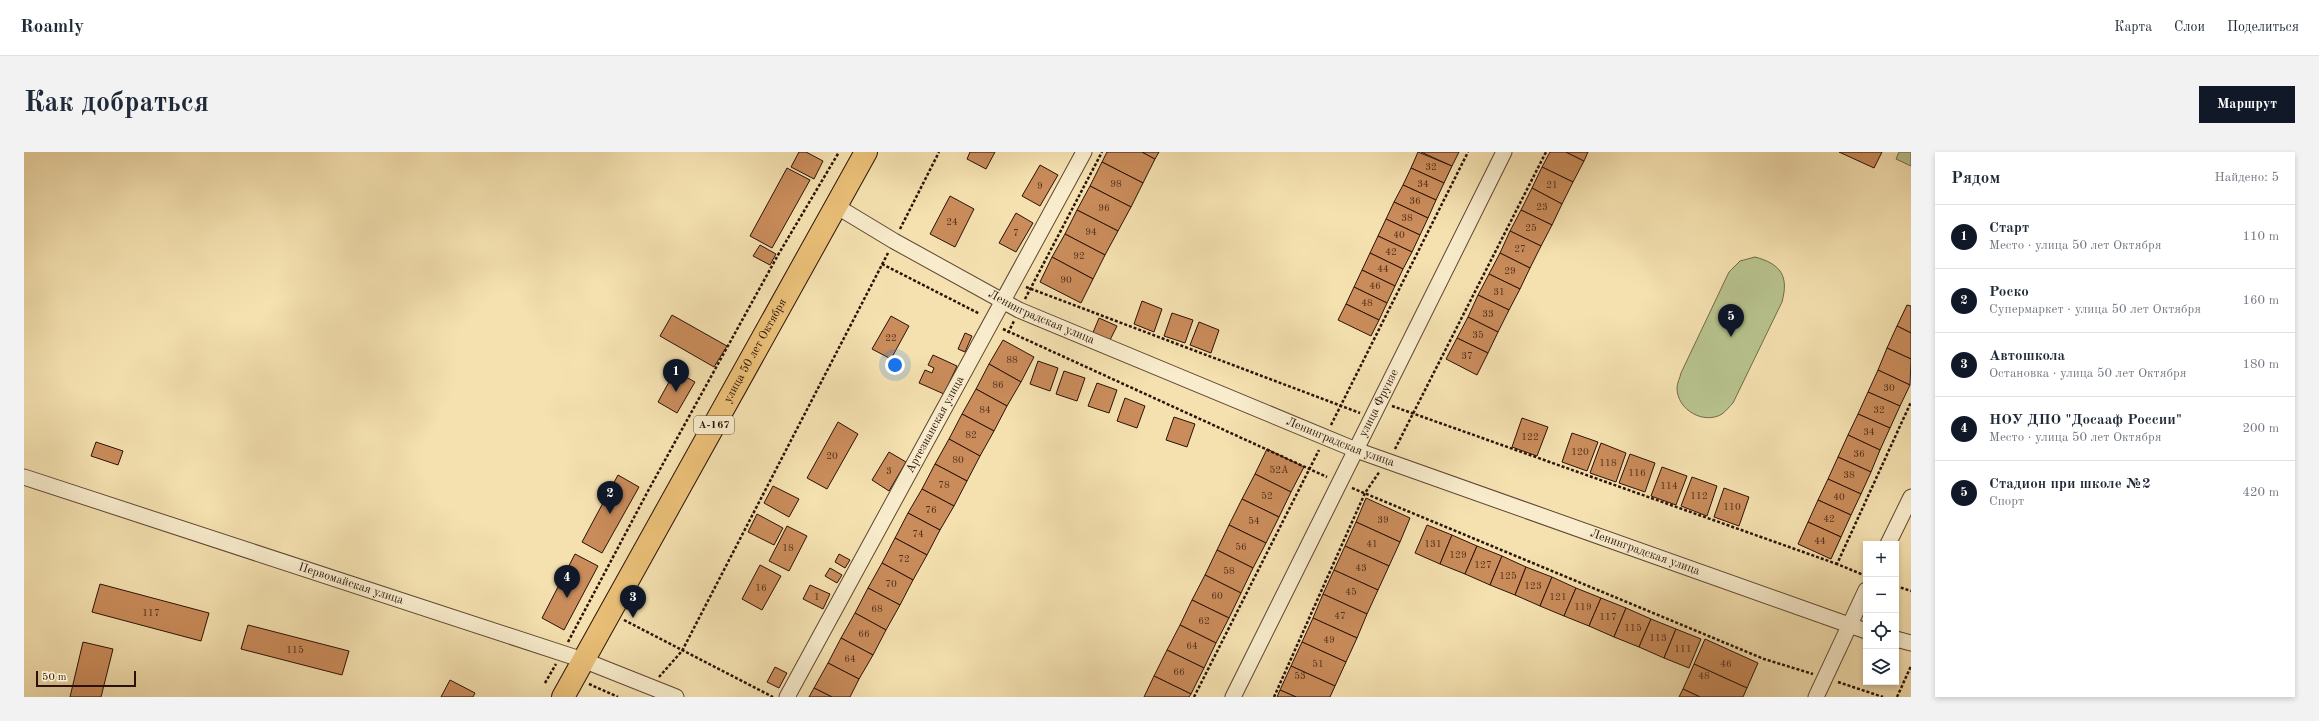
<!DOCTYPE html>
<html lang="ru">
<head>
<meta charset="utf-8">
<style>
  body { margin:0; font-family:"Old Standard TT",serif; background:#f2f2f3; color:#1f2937 }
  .controls { position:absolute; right:12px; bottom:12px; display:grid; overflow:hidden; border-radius:0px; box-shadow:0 2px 6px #0003 }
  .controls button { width:36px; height:36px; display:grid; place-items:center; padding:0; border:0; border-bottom:1px solid #e0e1e3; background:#fff; color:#1f2937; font:20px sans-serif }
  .scale { position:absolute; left:12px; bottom:10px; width:100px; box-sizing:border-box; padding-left:4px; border:2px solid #2b1107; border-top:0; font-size:11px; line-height:14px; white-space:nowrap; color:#2b1107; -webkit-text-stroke:3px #f8eccc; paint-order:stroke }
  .you { position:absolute; left:871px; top:213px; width:14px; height:14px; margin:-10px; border:3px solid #fff; border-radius:50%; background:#1a73e8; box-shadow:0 0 0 6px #1a73e833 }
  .badge { display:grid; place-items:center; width:26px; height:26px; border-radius:50%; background:#111827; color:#fff; font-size:13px; font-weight:700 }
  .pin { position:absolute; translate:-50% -33px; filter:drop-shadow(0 1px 2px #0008) }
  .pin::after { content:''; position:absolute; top:21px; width:14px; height:12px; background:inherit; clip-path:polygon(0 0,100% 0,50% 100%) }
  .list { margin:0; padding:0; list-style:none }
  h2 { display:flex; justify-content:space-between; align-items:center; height:52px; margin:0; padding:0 16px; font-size:17px }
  h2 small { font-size:13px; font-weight:400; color:#747a83 }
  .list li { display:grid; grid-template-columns:26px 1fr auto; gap:12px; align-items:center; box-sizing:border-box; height:64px; padding:0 16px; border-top:1px solid #e0e1e3 }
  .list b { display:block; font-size:15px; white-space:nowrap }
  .list p { margin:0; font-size:13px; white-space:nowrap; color:#747a83 }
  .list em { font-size:13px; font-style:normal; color:#747a83 }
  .icon { flex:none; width:22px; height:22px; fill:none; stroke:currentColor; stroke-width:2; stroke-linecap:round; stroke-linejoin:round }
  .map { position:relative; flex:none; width:1887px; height:545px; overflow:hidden; border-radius:0px }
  header { display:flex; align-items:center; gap:24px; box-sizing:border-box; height:56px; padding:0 20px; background:#fff; border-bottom:1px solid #e0e1e3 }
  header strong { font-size:19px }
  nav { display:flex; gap:22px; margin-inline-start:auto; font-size:14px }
  .intro { display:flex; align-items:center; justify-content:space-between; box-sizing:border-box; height:96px; padding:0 24px }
  h1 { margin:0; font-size:28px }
  .button { padding:10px 18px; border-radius:0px; background:#111827; color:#fff; font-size:14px; font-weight:700 }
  main { display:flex; gap:24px; padding:0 24px }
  aside { flex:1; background:#fff; border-radius:0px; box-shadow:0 2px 6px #0003 }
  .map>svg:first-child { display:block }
  .green { fill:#b8c38e; stroke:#726a4a }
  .building { fill:#ca8c5b; stroke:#2b1107 }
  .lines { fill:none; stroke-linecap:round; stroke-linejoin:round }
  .street-casing { stroke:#5e4531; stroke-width:17 }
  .highway-casing { stroke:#2b1107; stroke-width:24 }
  .path { stroke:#2b1107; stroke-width:2.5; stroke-dasharray:3 2; stroke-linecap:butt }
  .street { stroke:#f8eccc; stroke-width:15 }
  .highway { stroke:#eac078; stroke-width:22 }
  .labels { text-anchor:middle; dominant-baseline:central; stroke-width:3; stroke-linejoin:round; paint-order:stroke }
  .number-label { font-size:10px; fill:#53301c }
  .shield { fill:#f8eccc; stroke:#685342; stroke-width:1 }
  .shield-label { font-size:11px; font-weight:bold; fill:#2b1107 }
  .street-label { font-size:12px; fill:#2b1107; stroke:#f8eccc }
</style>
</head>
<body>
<header>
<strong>Roamly</strong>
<nav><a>Карта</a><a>Слои</a><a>Поделиться</a></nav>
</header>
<div class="intro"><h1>Как добраться</h1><a class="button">Маршрут</a></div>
<main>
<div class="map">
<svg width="1887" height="545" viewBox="0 0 1887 545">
  <rect width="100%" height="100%" fill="#f5e1b0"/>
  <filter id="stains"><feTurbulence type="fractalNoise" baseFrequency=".005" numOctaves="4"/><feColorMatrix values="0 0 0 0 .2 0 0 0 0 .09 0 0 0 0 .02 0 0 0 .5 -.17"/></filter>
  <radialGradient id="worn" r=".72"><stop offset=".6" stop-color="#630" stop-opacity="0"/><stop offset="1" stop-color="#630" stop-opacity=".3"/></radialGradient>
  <!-- green -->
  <g class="green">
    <path d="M1875 0H1887V14L1872 7Z"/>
    <path d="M1731 105C1757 112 1765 124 1758 150L1709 251C1706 254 1702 259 1698 262 1680 273 1653 258 1653 236 1653 231 1656 226 1657 221L1705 120 1716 109Z"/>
  </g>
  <!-- building -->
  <g class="building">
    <path d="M775 0H782L799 9 790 27 767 15Z"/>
    <path d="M946 0H971L962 17 943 7Z"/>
    <path d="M1083 0H1118L1131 7 1119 31 1078 10Z"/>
    <path d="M1118 0H1135L1131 7Z"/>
    <path d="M1394 0 1428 14 1420 31 1387 16Z"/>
    <path d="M1397 0H1435L1428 14Z"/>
    <path d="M1526 0H1542L1560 9 1549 30 1518 15Z"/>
    <path d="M1542 0H1564L1560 9Z"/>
    <path d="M1815 0H1858L1850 16Z"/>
    <path d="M1078 10 1119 31 1107 55 1066 34Z"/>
    <path d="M1016 13 1034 23 1016 54 998 44Z"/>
    <path d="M1518 15 1549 30 1538 52 1508 36Z"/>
    <path d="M763 16 786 28 748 96 726 84Z"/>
    <path d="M1387 16 1420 31 1412 48 1379 33Z"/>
    <path d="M1379 33 1412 48 1404 66 1370 50Z"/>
    <path d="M1066 34 1107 55 1094 79 1053 58Z"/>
    <path d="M1508 36 1538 52 1528 73 1497 58Z"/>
    <path d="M926 44 950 57 931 95 906 82Z"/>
    <path d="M1370 50 1404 66 1396 83 1362 67Z"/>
    <path d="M1053 58 1094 79 1081 103 1041 82Z"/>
    <path d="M1497 58 1528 73 1517 94 1486 79Z"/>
    <path d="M992 61 1009 71 992 100 975 91Z"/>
    <path d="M1362 67 1396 83 1388 100 1354 84Z"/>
    <path d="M1486 79 1517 94 1506 116 1476 101Z"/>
    <path d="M1041 82 1081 103 1069 127 1028 105Z"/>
    <path d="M1354 84 1388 100 1379 117 1346 101Z"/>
    <path d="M736 93 752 102 746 113 729 104Z"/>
    <path d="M1346 101 1379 117 1371 134 1338 118Z"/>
    <path d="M1476 101 1506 116 1496 137 1465 122Z"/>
    <path d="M1028 105 1069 127 1057 151 1016 130Z"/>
    <path d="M1338 118 1371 134 1363 151 1330 135Z"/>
    <path d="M1465 122 1496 137 1485 158 1454 143Z"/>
    <path d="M1330 135 1363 151 1355 168 1322 152Z"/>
    <path d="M1454 143 1485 158 1474 180 1444 165Z"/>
    <path d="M1118 149 1138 157 1130 180 1110 172Z"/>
    <path d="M1322 152 1355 168 1347 184 1314 168Z"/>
    <path d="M1883 153 1887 154V181L1873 174Z"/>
    <path d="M1148 161 1169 168 1161 191 1140 184Z"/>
    <path d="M648 163 703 194 690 215 636 184Z"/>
    <path d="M867 164 885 174 867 207 848 197Z"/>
    <path d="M1444 165 1474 180 1464 201 1433 186Z"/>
    <path d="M1075 166 1093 174 1085 190 1068 183Z"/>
    <path d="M1175 170 1195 178 1187 201 1166 193Z"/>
    <path d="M1873 174 1887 181V207L1863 196Z"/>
    <path d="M941 181 948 184 941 200 934 197Z"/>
    <path d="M1433 186 1464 201 1453 223 1422 207Z"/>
    <path d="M979 188 1010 205 997 230 965 212Z"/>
    <path d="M1863 196 1887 207 1886 233 1854 218Z"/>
    <path d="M909 203 933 214 920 242 895 231 901 218 908 221 910 216 904 213Z"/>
    <path d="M1014 209 1034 216 1026 239 1006 232Z"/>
    <path d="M965 212 997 230 983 254 952 237Z"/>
    <path d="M1854 218 1886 233 1876 254 1844 240Z"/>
    <path d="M651 219 671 230 653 261 634 250Z"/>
    <path d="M1040 219 1061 226 1053 249 1032 242Z"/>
    <path d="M1073 231 1093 238 1085 261 1064 254Z"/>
    <path d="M952 237 983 254 970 279 938 262Z"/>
    <path d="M1844 240 1876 254 1866 276 1834 262Z"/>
    <path d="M1101 246 1121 254 1113 276 1093 269Z"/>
    <path d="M938 262 970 279 956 304 925 287Z"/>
    <path d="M1834 262 1866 276 1856 298 1824 283Z"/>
    <path d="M1150 265 1171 272 1163 295 1142 288Z"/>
    <path d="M1498 266 1524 275 1513 304 1488 295Z"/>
    <path d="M814 270 834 282 803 337 783 326Z"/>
    <path d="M1548 281 1574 290 1563 319 1538 310Z"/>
    <path d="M1824 283 1856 298 1847 320 1814 305Z"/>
    <path d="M925 287 956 304 943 329 911 312Z"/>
    <path d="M72 290 99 299 94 313 67 304Z"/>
    <path d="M1577 291 1602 301 1592 330 1566 321Z"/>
    <path d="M1243 297 1280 315 1267 340 1231 322Z"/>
    <path d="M865 300 882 310 865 339 848 328Z"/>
    <path d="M1606 302 1631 311 1621 340 1595 331Z"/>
    <path d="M1814 305 1847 320 1837 342 1804 327Z"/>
    <path d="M911 312 943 329 930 354 898 337Z"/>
    <path d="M1638 315 1663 324 1652 353 1627 344Z"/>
    <path d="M1231 322 1267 340 1255 365 1218 347Z"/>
    <path d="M594 323 615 335 578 401 558 390Z"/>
    <path d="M1668 325 1693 334 1683 364 1657 354Z"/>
    <path d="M1804 327 1837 342 1827 363 1794 348Z"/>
    <path d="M749 334 775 347 765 365 740 351Z"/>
    <path d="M1700 336 1725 345 1715 374 1690 365Z"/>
    <path d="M898 337 930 354 916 378 884 361Z"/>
    <path d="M1342 346 1386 366 1376 390 1332 370Z"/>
    <path d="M1218 347 1255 365 1242 391 1205 373Z"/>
    <path d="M1794 348 1827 363 1817 385 1784 370Z"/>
    <path d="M884 361 916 378 903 403 871 386Z"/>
    <path d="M733 362 759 376 750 393 724 380Z"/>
    <path d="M1332 370 1376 390 1365 414 1321 394Z"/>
    <path d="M1784 370 1817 385 1807 407 1774 392Z"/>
    <path d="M1205 373 1242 391 1229 416 1193 398Z"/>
    <path d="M1403 373 1428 383 1416 412 1391 401Z"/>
    <path d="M763 374 783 384 765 419 745 409Z"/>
    <path d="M1428 383 1453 394 1441 422 1416 412Z"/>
    <path d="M871 386 903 403 889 428 858 411Z"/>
    <path d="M1321 394 1365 414 1354 438 1310 418Z"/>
    <path d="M1453 394 1478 404 1466 433 1441 422Z"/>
    <path d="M1193 398 1229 416 1217 441 1181 423Z"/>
    <path d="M551 402 574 414 540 478 518 466Z"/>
    <path d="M815 402 826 408 821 416 811 410Z"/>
    <path d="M1478 404 1502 415 1491 443 1466 433Z"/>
    <path d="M858 411 889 428 876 453 844 436Z"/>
    <path d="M736 413 757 424 738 458 718 447Z"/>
    <path d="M1502 415 1528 425 1516 454 1491 443Z"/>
    <path d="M806 416 818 423 813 431 801 424Z"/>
    <path d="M1310 418 1354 438 1343 462 1299 442Z"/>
    <path d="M1181 423 1217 441 1205 466 1168 448Z"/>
    <path d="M1528 425 1552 436 1540 464 1516 454Z"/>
    <path d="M76 432 185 461 177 489 68 460Z"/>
    <path d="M786 433 806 442 799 457 779 447Z"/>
    <path d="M844 436 876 453 862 478 831 461Z"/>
    <path d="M1552 436 1577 446 1565 474 1540 464Z"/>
    <path d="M1299 442 1343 462 1333 486 1289 466Z"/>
    <path d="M1577 446 1602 456 1590 485 1565 474Z"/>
    <path d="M1168 448 1205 466 1192 491 1156 473Z"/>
    <path d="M1602 456 1627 467 1615 495 1590 485Z"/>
    <path d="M831 461 862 478 849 503 817 486Z"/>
    <path d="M1289 466 1333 486 1322 510 1278 490Z"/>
    <path d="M1627 467 1652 477 1640 506 1615 495Z"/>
    <path d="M224 473 325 499 318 523 217 497Z"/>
    <path d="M1156 473 1192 491 1180 516 1143 498Z"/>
    <path d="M1652 477 1677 487 1665 516 1640 506Z"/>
    <path d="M817 486 849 503 835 527 804 511Z"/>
    <path d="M1681 487 1734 511 1723 536 1670 512Z"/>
    <path d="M59 490 89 497 77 545H46Z"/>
    <path d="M1278 490 1322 510 1311 534 1267 514Z"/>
    <path d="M1143 498 1180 516 1167 542 1130 524Z"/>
    <path d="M804 511 835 527 826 545H808L790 536Z"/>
    <path d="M1670 512 1723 536 1719 545H1676L1659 537Z"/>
    <path d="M1267 514 1311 534 1306 545H1272L1256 538Z"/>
    <path d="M751 515 763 521 755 536 743 530Z"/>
    <path d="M1130 524 1167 542 1165 545H1120Z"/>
    <path d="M426 528 451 541 449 545H417Z"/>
    <path d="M790 536 808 545H785Z"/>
    <path d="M1659 537 1676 545H1655Z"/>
    <path d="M1256 538 1272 545H1253Z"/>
  </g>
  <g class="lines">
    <defs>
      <g id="street">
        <path id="s1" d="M812 54 870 89 995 158 1332 298 1842 479"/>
        <path id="s2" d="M0 325 559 508 652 545"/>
        <path d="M1864 392 1887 345"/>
        <path d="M1872 487 1887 491"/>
        <path id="s3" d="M763 545 1060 0"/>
        <path id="s4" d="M1209 545 1480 0"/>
        <path d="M1792 545 1842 438"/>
      </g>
      <g id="highway">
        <path id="s5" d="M539 545 842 0"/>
      </g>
    </defs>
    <!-- street casing -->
    <use href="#street" class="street-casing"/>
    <!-- highway casing -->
    <use href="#highway" class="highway-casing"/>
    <!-- path -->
    <g class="path">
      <path d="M876 77 915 0"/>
      <path d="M858 112 956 162"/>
      <path d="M1002 135 1336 261"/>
      <path d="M1001 147 1078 0"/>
      <path d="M979 177 1303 325"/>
      <path d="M984 181 990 169"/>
      <path d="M1368 254 1813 412"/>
      <path d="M1307 273 1444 0"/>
      <path d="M1371 297 1522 0"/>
      <path d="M1328 336 1740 507 1789 522"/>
      <path d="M1842 424 1813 412 1887 250"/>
      <path d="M1872 434 1887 439"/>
      <path d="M600 468 749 545"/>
      <path d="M544 490 624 339 754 103 815 0"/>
      <path d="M635 525 658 499 864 101"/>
      <path d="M1814 530 1859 545"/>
      <path d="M521 531 532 512"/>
      <path d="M565 532 594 545"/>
      <path d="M1170 545 1295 298"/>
      <path d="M1250 545 1341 341 1356 319"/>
      <path d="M1873 545 1887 514"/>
    </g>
    <!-- street -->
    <use href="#street" class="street"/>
    <!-- highway -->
    <use href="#highway" class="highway"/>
  </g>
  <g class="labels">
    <!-- number labels -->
    <g class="number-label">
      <text x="1407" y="15">32</text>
      <text x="1092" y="32">98</text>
      <text x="1399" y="32">34</text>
      <text x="1528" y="33">21</text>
      <text x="1016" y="34">9</text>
      <text x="1391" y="49">36</text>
      <text x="1518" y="55">23</text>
      <text x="1080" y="56">96</text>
      <text x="1383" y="66">38</text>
      <text x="928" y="70">24</text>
      <text x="1507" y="76">25</text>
      <text x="1067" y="80">94</text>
      <text x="992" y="81">7</text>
      <text x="1375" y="83">40</text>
      <text x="1496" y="97">27</text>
      <text x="1367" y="100">42</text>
      <text x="1055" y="104">92</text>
      <text x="1359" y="117">44</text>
      <text x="1486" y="119">29</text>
      <text x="1042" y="128">90</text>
      <text x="1351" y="134">46</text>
      <text x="1475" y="140">31</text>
      <text x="1343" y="151">48</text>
      <text x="1464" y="162">33</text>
      <text x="1454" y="183">35</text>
      <text x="867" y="186">22</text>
      <text x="1443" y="204">37</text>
      <text x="988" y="208">88</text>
      <text x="974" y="233">86</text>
      <text x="1865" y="236">30</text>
      <text x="961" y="258">84</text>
      <text x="1855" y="258">32</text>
      <text x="1845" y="280">34</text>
      <text x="947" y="283">82</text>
      <text x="1506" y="285">122</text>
      <text x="1556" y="300">120</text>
      <text x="1835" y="302">36</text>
      <text x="808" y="304">20</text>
      <text x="934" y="308">80</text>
      <text x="1584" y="311">118</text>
      <text x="1255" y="318">52А</text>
      <text x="865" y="319">3</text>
      <text x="1613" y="321">116</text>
      <text x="1825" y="323">38</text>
      <text x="920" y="333">78</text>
      <text x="1645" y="334">114</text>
      <text x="1243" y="344">52</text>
      <text x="1675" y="344">112</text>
      <text x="1815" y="345">40</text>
      <text x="1708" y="355">110</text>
      <text x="907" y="358">76</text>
      <text x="1805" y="367">42</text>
      <text x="1359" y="368">39</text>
      <text x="1230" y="369">54</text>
      <text x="894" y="382">74</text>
      <text x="1796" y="389">44</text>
      <text x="1348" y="392">41</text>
      <text x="1409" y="392">131</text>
      <text x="1217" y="395">56</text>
      <text x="764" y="396">18</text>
      <text x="1434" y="403">129</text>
      <text x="880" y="407">72</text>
      <text x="1459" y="413">127</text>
      <text x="1337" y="416">43</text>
      <text x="1205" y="419">58</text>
      <text x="1484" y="424">125</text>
      <text x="867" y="432">70</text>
      <text x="1509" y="434">123</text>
      <text x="737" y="436">16</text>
      <text x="1327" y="440">45</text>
      <text x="1193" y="444">60</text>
      <text x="793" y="445">1</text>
      <text x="1534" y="445">121</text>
      <text x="1559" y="455">119</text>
      <text x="853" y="457">68</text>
      <text x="127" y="461">117</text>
      <text x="1316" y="464">47</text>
      <text x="1584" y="465">117</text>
      <text x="1180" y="469">62</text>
      <text x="1609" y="476">115</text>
      <text x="840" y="482">66</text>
      <text x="1634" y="486">113</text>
      <text x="1305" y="488">49</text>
      <text x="1168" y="494">64</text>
      <text x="1659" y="497">111</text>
      <text x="271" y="498">115</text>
      <text x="826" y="507">64</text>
      <text x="1294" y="512">51</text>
      <text x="1702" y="512">46</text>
      <text x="1155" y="520">66</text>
      <text x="1276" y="524">53</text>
      <text x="1680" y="524">48</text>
    </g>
    <!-- shield labels -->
    <rect class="shield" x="670" y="264" width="40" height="18" rx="3"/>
    <g class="shield-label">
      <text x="690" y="273">А-167</text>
    </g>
    <!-- street labels -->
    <g class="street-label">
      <text stroke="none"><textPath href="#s1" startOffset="234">Ленинградская улица</textPath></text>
      <text stroke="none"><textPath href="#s5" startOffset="396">улица 50 лет Октября</textPath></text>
      <text stroke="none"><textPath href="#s4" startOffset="328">улица Фрунзе</textPath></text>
      <text stroke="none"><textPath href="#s3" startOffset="310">Артезианская улица</textPath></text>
      <text stroke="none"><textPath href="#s1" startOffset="558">Ленинградская улица</textPath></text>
      <text stroke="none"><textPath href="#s1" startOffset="882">Ленинградская улица</textPath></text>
      <text stroke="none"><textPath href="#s2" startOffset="344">Первомайская улица</textPath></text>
    </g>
  </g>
  <rect width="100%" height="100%" filter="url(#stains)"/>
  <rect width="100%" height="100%" fill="url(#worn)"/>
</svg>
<div class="controls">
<button>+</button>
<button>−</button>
<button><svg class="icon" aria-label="locate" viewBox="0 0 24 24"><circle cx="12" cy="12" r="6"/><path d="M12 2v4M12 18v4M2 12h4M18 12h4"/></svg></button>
<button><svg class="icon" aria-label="layers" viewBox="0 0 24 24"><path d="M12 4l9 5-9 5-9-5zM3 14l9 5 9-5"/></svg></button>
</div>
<div class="scale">50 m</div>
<div class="you"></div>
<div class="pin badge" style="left:652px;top:240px">1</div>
<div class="pin badge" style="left:586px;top:362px">2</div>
<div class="pin badge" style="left:609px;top:466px">3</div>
<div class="pin badge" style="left:543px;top:446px">4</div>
<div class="pin badge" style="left:1707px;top:185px">5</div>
</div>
<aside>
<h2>Рядом<small>Найдено: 5</small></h2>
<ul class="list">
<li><span class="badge">1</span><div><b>Старт</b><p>Место · улица 50 лет Октября</p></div><em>110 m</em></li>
<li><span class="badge">2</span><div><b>Роско</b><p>Супермаркет · улица 50 лет Октября</p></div><em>160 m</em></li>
<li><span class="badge">3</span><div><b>Автошкола</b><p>Остановка · улица 50 лет Октября</p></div><em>180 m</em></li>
<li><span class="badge">4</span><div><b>НОУ ДПО &quot;Досааф России&quot;</b><p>Место · улица 50 лет Октября</p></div><em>200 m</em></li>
<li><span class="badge">5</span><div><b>Стадион при школе №2</b><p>Спорт</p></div><em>420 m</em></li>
</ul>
</aside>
</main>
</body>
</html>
